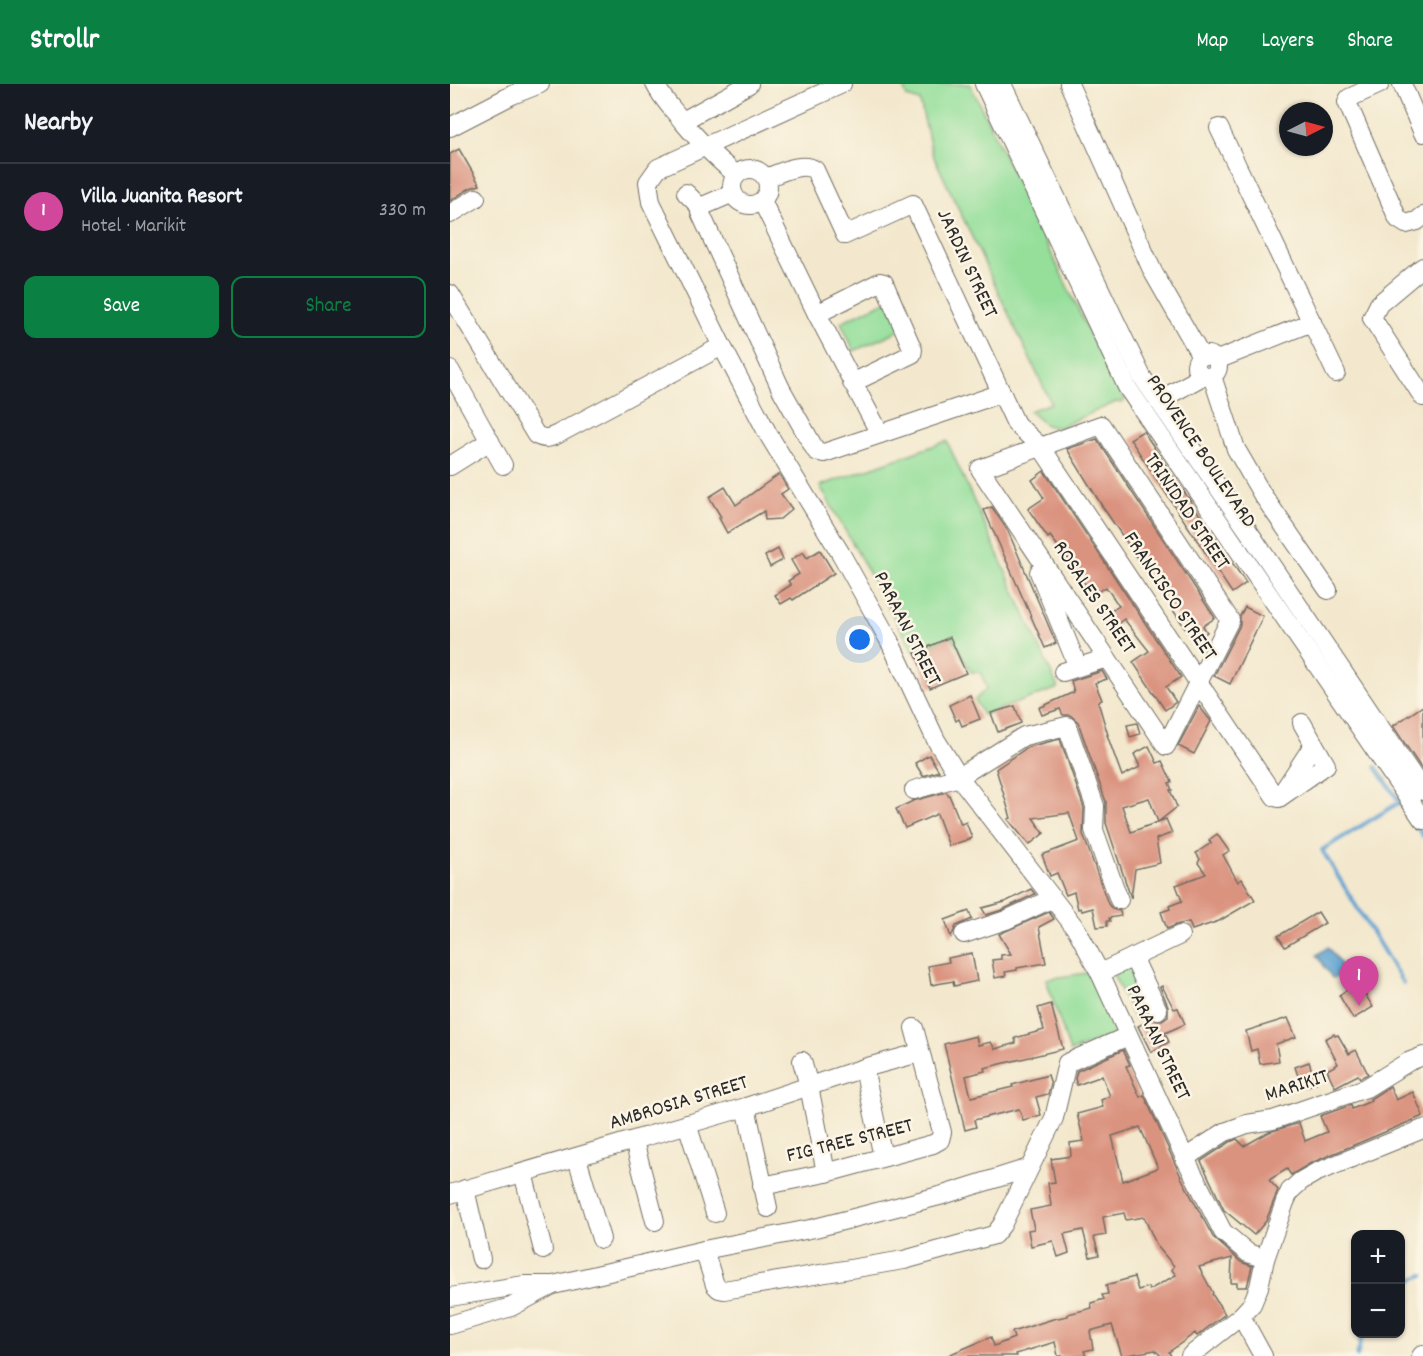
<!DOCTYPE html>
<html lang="en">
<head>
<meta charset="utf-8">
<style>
  body { margin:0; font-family:Dekko,sans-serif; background:#20242c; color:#f1f3f6 }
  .controls { position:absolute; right:18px; bottom:18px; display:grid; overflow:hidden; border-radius:12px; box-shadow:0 2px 4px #0004 }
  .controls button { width:54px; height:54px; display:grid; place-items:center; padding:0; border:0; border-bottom:2px solid #363941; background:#171b24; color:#f1f3f6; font:30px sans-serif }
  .compass { position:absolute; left:829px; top:18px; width:54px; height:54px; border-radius:50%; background:#171b24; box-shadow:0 2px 4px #0004; rotate:84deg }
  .you { position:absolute; left:410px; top:556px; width:21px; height:21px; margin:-15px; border:4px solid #fff; border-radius:50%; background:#1a73e8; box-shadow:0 0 0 9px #1a73e833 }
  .badge { display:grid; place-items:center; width:39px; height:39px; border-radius:50%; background:#0b8043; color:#fff; font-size:20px; font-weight:700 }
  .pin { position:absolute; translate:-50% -50px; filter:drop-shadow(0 2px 3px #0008) }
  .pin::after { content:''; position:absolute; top:32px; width:21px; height:18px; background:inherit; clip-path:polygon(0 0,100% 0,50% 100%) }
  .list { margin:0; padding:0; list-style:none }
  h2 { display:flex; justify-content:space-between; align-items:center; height:78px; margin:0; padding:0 24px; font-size:26px }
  h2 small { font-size:20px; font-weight:400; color:#9ea1a6 }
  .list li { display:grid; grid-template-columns:39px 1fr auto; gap:18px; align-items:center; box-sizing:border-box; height:96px; padding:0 24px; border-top:2px solid #363941 }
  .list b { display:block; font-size:22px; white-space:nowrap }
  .list p { margin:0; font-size:20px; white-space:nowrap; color:#9ea1a6 }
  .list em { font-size:20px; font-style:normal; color:#9ea1a6 }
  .actions { display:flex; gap:12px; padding:18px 24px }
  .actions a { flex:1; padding:14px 0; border:2px solid #0b8043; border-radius:12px; text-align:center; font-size:21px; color:#0b8043 }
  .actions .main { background:#0b8043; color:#fff }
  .map { position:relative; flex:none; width:973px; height:1272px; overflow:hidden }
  header { display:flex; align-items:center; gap:36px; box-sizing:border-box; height:84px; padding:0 30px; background:#0b8043; color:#fff }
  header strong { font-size:28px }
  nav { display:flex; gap:33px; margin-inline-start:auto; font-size:21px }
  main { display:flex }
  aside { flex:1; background:#171b24 }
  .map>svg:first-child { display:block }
  .green { fill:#95df9b; stroke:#608563; stroke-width:1.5 }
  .water { fill:#5ba1d1; stroke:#43667e; stroke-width:1.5 }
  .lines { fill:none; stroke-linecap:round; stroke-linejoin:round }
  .stream { stroke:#5ba1d1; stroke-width:4 }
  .building { fill:#da937f; fill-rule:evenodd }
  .minor-casing { stroke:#716d64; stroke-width:20 }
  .minor { stroke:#fff; stroke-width:18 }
  .labels { text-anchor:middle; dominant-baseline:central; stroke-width:5; stroke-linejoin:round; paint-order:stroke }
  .street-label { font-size:21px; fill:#2b2b2b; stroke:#fcf5e5 }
</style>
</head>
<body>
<header>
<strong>Strollr</strong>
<nav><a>Map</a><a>Layers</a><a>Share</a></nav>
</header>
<main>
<aside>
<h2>Nearby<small></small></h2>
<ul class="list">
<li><span class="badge" style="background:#d1479c">1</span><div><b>Villa Juanita Resort</b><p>Hotel · Marikit</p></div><em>330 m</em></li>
</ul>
<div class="actions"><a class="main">Save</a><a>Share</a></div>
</aside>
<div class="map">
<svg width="973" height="1272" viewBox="0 0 973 1272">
  <rect width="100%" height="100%" fill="#fcf5e5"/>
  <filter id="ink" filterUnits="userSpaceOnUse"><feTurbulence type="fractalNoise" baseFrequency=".0167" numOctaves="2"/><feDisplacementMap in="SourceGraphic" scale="12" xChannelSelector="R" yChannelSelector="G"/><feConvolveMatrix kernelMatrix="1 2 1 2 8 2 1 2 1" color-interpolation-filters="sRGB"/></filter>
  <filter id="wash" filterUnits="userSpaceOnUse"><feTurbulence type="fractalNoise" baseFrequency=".008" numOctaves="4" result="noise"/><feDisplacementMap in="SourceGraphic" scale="24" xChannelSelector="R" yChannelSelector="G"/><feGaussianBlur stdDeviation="1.35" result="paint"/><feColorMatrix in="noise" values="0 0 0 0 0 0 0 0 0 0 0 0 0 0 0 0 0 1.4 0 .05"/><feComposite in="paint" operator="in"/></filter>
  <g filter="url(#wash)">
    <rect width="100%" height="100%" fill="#f3e8cd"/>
    <!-- green -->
    <g class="green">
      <path d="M452 0H520L661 294 675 316 672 319 666 318 608 344 596 341 579 327 601 319 482 69 470 17 457 13Z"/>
      <path d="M438 216 452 245 404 267 391 238Z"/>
      <path d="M497 357 608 604 533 631 525 616 537 604 530 588H521L501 552 464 568 370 402Z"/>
      <path d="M683 880 705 927 685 936 663 890Z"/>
      <path d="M650 887 675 946 620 968 596 895Z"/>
    </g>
    <!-- water -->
    <path class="water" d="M878 863 895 886 887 893 882 894 867 871Z"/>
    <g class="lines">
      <!-- stream -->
      <g class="stream">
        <path d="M926 683 973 752"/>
        <path d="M950 718 872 766 953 899"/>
        <path d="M950 1201 973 1191"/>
        <path d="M907 1272 911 1256 916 1250"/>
      </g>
    </g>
    <g id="blocks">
      <!-- building -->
      <g class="building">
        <path d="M9 65 30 101 20 104 0 117V70Z"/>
        <path d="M693 347 796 499 782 509 680 355Z"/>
        <path d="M647 355 765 534 753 542 757 548 744 557 652 422 617 365Z"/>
        <path d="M594 387 731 593 716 603 726 618 715 626 683 578 699 567 674 535 662 544 653 532 669 522 656 503 640 513 633 502 635 500 622 480 600 452 598 454 578 425 594 414 582 396Z"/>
        <path d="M329 390 338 405 331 410 342 425 330 435 315 436 314 427 277 449 269 434 271 433 259 413 275 403 286 421Z"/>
        <path d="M542 423 558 447 606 559 595 564 534 426Z"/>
        <path d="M328 465 333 476 320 483 315 472Z"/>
        <path d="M370 466 384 489 343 516 341 514 331 520 325 511 341 501 338 497 349 490 341 476 353 468 357 474Z"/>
        <path d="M795 523 813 532 780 600 764 592 790 541V532Z"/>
        <path d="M500 553 516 589 480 604 465 569Z"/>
        <path d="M652 587 657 595 645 599 652 616 648 618 658 651H657L672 692 690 683 684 670 699 662 707 679 712 677 722 698 719 699 722 706H720L727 723 708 738 699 714 672 722 681 748 716 735 722 749 706 755 710 779 685 785 681 814 656 739V718L628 638 620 631H613L610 625 592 631 589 624 624 608 621 597Z"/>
        <path d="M520 611 530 635 512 642 509 635 506 637 499 621Z"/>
        <path d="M565 622 571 639 548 648 541 629Z"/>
        <path d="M749 622 761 637 744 670 728 662Z"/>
        <path d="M973 622V687L943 642Z"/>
        <path d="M687 639 690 650 680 653 677 641Z"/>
        <path d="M610 655 634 724 633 750 658 820 662 825 670 827 671 832 659 834 660 837H657V842L647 843 643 824 632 827 631 824 628 825 624 808 616 811 607 789 600 792 592 771 629 757 619 729 583 734 594 749 579 761 558 735 561 734 546 685 578 663Z"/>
        <path d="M479 671 489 687 473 692 465 679Z"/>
        <path d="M496 708 499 711 511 740 516 738 522 754 499 762 487 730 455 744 446 725 463 717Z"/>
        <path d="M767 750 779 767 773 771 788 798 792 795 805 816 769 837 742 846 739 838 726 841 717 845 711 828 720 825 719 822 732 817 726 801 756 790 748 779 750 775 746 769 761 759 759 756Z"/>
        <path d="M581 805 585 810 552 826 536 831 532 824 555 818Z"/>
        <path d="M519 827 522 835 506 842 501 853 495 836Z"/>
        <path d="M599 828 604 835 589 843 596 879 567 884V886L555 888 556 892 545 894 542 876 551 875V871L561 870 549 850Z"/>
        <path d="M868 828 875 839 835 863 828 852Z"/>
        <path d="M522 869 527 897 504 902 503 897 481 901 478 882 499 878 498 874Z"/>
        <path d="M908 899 923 923 903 935 889 911Z"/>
        <path d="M712 902 724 925 728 924 735 940 715 949 719 958 701 968 688 942 702 935 712 936 718 932V922L710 903Z"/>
        <path d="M601 920 613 965 534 984 535 987 516 992 521 1013 563 1003 562 1001 598 991 601 1000 598 1010 586 1013 591 1031 573 1036 569 1025 524 1036 526 1043 515 1046 494 960 526 952 528 961 541 958 545 965 566 959 565 954 594 946 588 924Z"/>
        <path d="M838 934 846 953 826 960 829 977 810 980 807 965 801 967 796 947Z"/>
        <path d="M884 950 885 952 888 951 899 970 906 966 918 990 910 994 908 991 885 1003 877 986 888 980 875 955Z"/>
        <path d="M673 966 680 981 676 982 690 1013 694 1011 732 1095 763 1153 791 1178 802 1182 797 1203H787V1199H781L782 1174 749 1183 763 1209 762 1210 775 1230 747 1252 745 1249 719 1268 721 1272H711L705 1266 672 1272 662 1241 640 1247 643 1265 634 1267 636 1272H608L605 1258 566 1270 567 1272H496L541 1253 544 1262 564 1254 562 1248 603 1235 618 1232V1230L642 1224 641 1219 654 1215 652 1211 658 1210 656 1201 684 1193 688 1206 698 1203 699 1206 726 1191 722 1186 724 1182 707 1162 694 1133 676 1136 674 1129 653 1133 656 1151 644 1153 649 1171 640 1173 633 1146 614 1150 619 1169 608 1173 603 1157 581 1162 578 1146 584 1145 580 1126 601 1122 598 1099 605 1098 601 1075 621 1072 620 1059 634 1057 627 1030 653 1023 651 1016 660 1012 652 992 627 1001 625 995 627 987ZM690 1043 708 1084 673 1097 662 1052Z"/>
        <path d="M859 978 866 999 852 1004 845 983Z"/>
        <path d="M940 1002 946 1016 963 1008 973 1032 861 1079 841 1091 837 1085 819 1096 828 1106 816 1137 804 1151 774 1126 751 1077 780 1058 787 1055 794 1062 819 1048 849 1039 855 1057 877 1048 870 1032 901 1021 902 1025 921 1017 920 1015Z"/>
      </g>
    </g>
  </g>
  <g filter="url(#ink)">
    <use href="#blocks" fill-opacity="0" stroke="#716d64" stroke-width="1.5"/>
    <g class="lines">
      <defs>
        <g id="minor">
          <path d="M205 0C212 15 223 25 233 38 250 58 266 75 287 91"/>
          <path d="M392 0 208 84 198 98 201 118 272 262 318 350 391 470 440 558 486 656 509 693 627 846 650 889 735 1074 773 1148 798 1169 815 1175"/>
          <path d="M534 0 677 303 973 736"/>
          <path d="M552 0 692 293 801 451 973 707"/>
          <path d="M619 0 703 188 751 272"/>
          <path d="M930 0 899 14 897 18 948 135 956 140 967 137 973 132"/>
          <path d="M952 0 973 49"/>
          <path d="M233 37 299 0"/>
          <path d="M0 43 62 11 90 0"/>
          <path d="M769 44 886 289"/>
          <circle cx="300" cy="103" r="18"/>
          <path d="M316 94C330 89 352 77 365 86L395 151 463 120 566 340 591 363 825 713 829 714 876 681 852 639"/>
          <path d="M236 109 251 124"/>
          <path d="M283 109 253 122 250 128 331 305 366 367 374 369 552 309"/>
          <path d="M312 117 367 230 430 350"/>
          <path d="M0 130 26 114"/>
          <path d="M973 183 929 220 922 234 973 313"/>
          <path d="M0 210 86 351C95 356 100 354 108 350L272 262"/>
          <path d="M367 230 430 198 434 199 463 266 462 270 402 299"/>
          <circle cx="757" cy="282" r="11"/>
          <path d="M767 276 862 238"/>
          <path d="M0 286 53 381"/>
          <path d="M762 292 786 365 812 410 878 506"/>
          <path d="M708 317 753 292"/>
          <path d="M651 341 780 536 716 662 530 385Z"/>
          <path d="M0 382 40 357"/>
          <path d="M589 488 628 583"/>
          <path d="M613 588 657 574"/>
          <path d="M464 706 509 693 574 652 617 642 645 722 644 746 669 816"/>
          <path d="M834 706 864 660"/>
          <path d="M514 850 556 836 601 815"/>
          <path d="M683 873 708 926"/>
          <path d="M650 889 730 851"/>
          <path d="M352 977 359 1002 376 1089"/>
          <path d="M414 984 433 1073"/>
          <path d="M296 1023 318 1124"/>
          <path d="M237 1040 265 1129"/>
          <path d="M184 1057 205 1137"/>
          <path d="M127 1074 151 1155"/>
          <path d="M735 1074 775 1048 797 1040 823 1036 916 1004 958 978 973 972"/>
          <path d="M73 1089 93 1166"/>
          <path d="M312 1102 376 1089 483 1060 490 1056 492 1048 464 944"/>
          <path d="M15 1105 31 1175"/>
          <path d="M0 1110 296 1023 414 984 469 969"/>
          <path d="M254 1166 265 1201 269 1205 274 1206 454 1176 544 1151 552 1141 604 1034 617 979 678 952"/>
          <path d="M0 1213 74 1201H103L254 1166 365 1144 493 1111 579 1084"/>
          <path d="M791 1232 813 1272"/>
          <path d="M0 1241 61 1223 101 1202"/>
          <path d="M740 1272 791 1232 802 1220 809 1203 815 1175 835 1118 840 1107 851 1097 865 1089 973 1045"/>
          <path d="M971 1272 973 1270"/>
        </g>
      </defs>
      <!-- minor casing -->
      <use href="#minor" class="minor-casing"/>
      <!-- minor -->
      <use href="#minor" class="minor"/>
    </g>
  </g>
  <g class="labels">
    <!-- street labels -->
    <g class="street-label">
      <text transform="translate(516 180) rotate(65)">JARDIN STREET</text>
      <text transform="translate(750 368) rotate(56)">PROVENCE BOULEVARD</text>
      <text transform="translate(736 428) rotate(56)">TRINIDAD STREET</text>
      <text transform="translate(719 513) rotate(56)">FRANCISCO STREET</text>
      <text transform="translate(643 514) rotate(56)">ROSALES STREET</text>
      <text transform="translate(456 545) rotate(63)">PARAAN STREET</text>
      <text transform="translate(707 959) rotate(65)">PARAAN STREET</text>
      <text transform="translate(847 1003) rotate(-18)">MARIKIT</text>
      <text transform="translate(229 1020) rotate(-17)">AMBROSIA STREET</text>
      <text transform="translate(400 1058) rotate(-14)">FIG TREE STREET</text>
    </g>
  </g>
</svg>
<div class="controls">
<button>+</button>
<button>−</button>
</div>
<svg class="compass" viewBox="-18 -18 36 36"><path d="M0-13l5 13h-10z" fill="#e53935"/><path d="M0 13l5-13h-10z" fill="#9ea1a6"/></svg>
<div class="you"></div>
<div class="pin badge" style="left:909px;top:922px;background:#d1479c">1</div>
</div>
</main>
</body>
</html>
